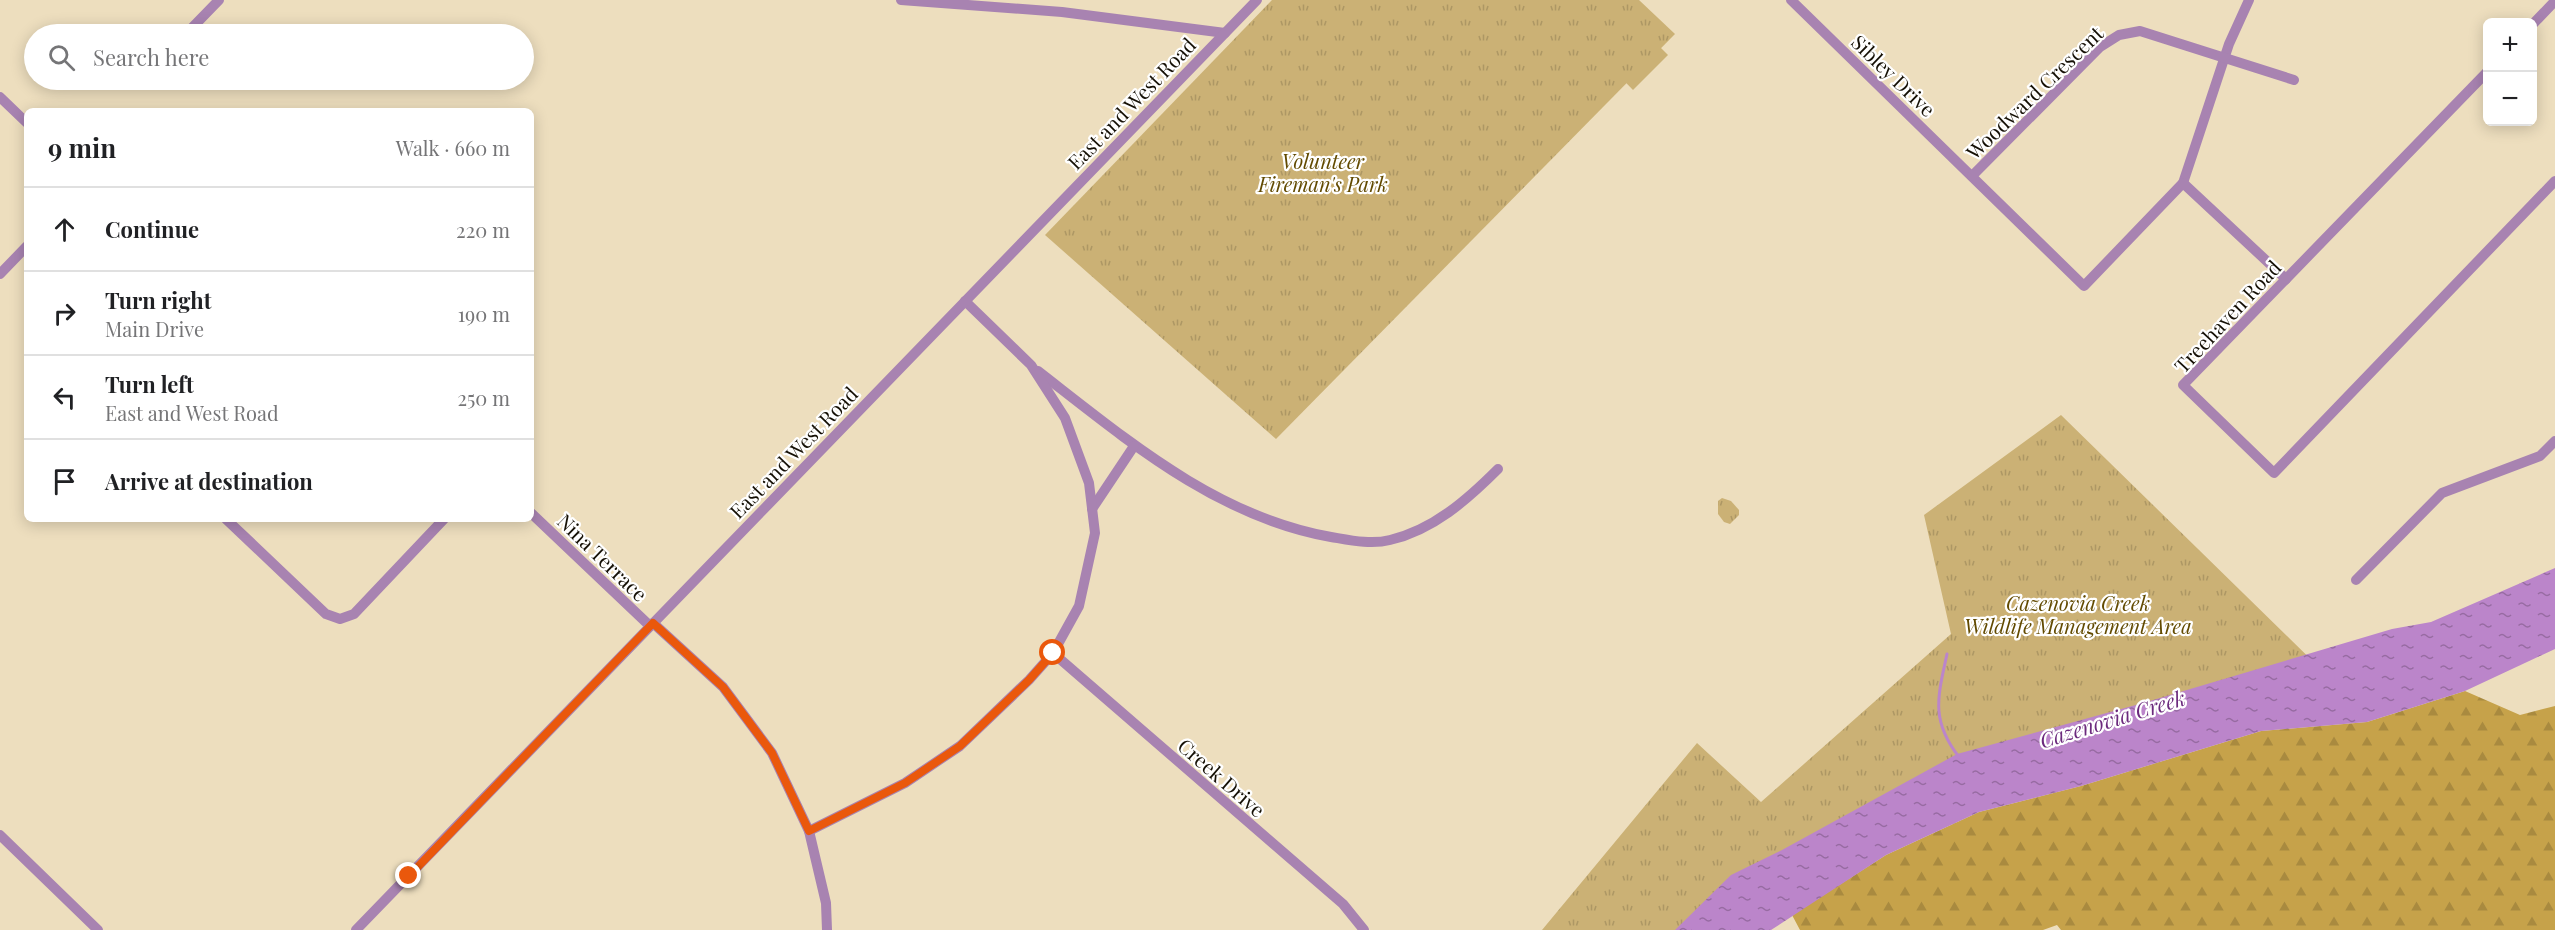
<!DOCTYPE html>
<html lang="en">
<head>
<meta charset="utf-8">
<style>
  body { margin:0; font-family:"Playfair Display",serif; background:#f2f2f2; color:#202124 }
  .controls { position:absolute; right:18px; top:18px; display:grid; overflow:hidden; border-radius:9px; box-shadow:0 3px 15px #0003 }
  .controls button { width:54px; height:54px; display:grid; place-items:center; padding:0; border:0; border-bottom:2px solid #e0e0e0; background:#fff; color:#202124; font:30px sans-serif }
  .stop { position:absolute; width:18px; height:18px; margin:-14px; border:4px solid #ea580c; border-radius:50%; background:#fff }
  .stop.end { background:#ea580c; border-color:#fff; box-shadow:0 2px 6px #0008 }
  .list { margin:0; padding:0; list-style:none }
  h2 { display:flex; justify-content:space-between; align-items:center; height:78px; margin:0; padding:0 24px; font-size:26px }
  h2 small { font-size:20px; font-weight:400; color:#757577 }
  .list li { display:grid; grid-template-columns:39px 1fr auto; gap:18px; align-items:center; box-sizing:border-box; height:84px; padding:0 24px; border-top:2px solid #e0e0e0 }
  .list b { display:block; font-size:22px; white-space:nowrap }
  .list p { margin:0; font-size:20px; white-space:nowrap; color:#757577 }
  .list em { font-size:20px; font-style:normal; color:#757577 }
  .icon { flex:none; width:33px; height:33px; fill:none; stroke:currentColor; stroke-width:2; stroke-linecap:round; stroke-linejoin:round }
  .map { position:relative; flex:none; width:2555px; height:930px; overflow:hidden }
  .search { position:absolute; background:#fff; box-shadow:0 3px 15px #0003; left:24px; top:24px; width:510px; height:66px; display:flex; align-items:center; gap:15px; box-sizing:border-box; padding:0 21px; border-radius:33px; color:#757577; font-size:22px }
  .panel { position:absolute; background:#fff; box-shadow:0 3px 15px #0003; left:24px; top:108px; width:510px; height:414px; border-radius:9px }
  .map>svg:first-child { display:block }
  .grass { fill:#cbb175 }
  .forest { fill:url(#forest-firs) }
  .park { fill:url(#park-tufts) }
  .water { fill:url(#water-ripples) }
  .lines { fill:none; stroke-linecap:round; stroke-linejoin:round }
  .stream { stroke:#bb85ca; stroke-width:3 }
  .minor { stroke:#a883b1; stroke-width:10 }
  .route { stroke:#ea580c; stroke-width:8 }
  .labels { text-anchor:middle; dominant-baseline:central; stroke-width:4.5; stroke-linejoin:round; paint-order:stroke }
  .street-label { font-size:20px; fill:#151005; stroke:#fff }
  .park-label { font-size:20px; font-style:italic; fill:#624a00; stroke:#fff }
  .water-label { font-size:21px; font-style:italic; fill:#6c2a7d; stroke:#fff }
</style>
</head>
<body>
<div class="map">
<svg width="2555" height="930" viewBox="0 0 2555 930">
  <defs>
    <pattern id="forest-firs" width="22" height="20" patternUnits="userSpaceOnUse" patternTransform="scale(1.5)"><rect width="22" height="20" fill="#c6a24a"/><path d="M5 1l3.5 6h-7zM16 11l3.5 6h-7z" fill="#a98a3f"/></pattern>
    <pattern id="park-tufts" width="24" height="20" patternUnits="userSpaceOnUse" patternTransform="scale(1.5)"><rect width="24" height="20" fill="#cbb175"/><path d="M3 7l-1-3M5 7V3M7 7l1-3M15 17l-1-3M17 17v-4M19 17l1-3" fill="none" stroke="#ad9764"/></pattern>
    <pattern id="water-ripples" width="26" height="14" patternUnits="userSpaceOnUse" patternTransform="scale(1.5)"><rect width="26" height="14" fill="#bb85ca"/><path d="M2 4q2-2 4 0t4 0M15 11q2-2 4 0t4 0" fill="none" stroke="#976ba2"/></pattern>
  </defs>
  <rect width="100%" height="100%" fill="#eddebe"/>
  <!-- grass -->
  <path class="grass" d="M1638 25 1668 55 1633 90 1605 61Z"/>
  <!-- forest -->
  <path class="forest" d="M2465 691 2520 715 2555 706V930H2061L2057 925 2043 930H1800L1792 915 1886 855 1979 812 2081 786 2261 731 2367 722Z"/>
  <!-- park -->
  <g class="park">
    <path d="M1272 0H1639L1675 34 1276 439 1045 235Z"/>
    <path d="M2061 415 2336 684 1977 771 1709 930H1542L1697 743 1761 802 1951 634 1924 515Z"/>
    <path d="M1722 498 1731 501 1739 510V515L1730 524 1724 522 1718 514V501Z"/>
  </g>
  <!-- water -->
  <path class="water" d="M2555 568V649L2465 691 2367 722 2261 731 2081 786 1979 812 1886 855 1771 930H1675L1731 875 1782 850 1957 754 2143 703 2392 629 2431 622Z"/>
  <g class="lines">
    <!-- stream -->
    <path class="stream" d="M1947 654C1938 696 1930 720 1959 757"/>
    <!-- minor -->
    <g class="minor">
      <path d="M901 0 1062 12 1225 33"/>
      <path d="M1791 0 2084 286 2183 183 2229 44 2249 0"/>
      <path d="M2532 25 2555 1"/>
      <path d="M186 34 219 0"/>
      <path d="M2488 71 2183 385 2274 473 2555 181"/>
      <path d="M0 97 27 123"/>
      <path d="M1972 176 2100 47 2119 35 2140 31 2294 80"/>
      <path d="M2183 183 2286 279"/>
      <path d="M0 274 27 246"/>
      <path d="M1038 371C1127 440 1217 517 1331 537 1349 540 1371 545 1390 540 1433 530 1467 500 1498 469"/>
      <path d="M1092 509 1134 446"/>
      <path d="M531 513 650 626"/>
      <path d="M226 519 326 614 340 619 354 614 444 519"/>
      <path d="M2356 580 2442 493 2540 456 2555 441"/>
      <path d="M653 623 723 687 772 753 809 831 826 903 827 930"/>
      <path d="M1053 653 1343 904 1364 930"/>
      <path d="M809 831 905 783 960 746 1029 680 1053 653 1079 606 1095 533 1089 483 1065 418 1031 365 965 301"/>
      <path d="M0 835 98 930"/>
      <path d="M356 930 1257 0"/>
    </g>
  </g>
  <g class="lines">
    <!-- route -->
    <path class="route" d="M409 876 653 623 723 687 772 753 809 831 905 783 960 746 1029 680 1053 653"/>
  </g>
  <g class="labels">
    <!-- street labels -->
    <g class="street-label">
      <text transform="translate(1894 75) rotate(44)">Sibley Drive</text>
      <text transform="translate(2034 92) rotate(-44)">Woodward Crescent</text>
      <text transform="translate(1131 103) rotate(-46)">East and West Road</text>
      <text transform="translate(2227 316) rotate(-47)">Treehaven Road</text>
      <text transform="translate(793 452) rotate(-46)">East and West Road</text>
      <text transform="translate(603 557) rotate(44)">Nina Terrace</text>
      <text transform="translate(1222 777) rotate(41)">Creek Drive</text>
    </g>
    <!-- park labels -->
    <g class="park-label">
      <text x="1323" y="160">Volunteer<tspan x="1323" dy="23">Fireman's Park</tspan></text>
      <text x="2078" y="602">Cazenovia Creek<tspan x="2078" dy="23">Wildlife Management Area</tspan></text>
    </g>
    <!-- water labels -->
    <g class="water-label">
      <text transform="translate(2112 718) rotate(-17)">Cazenovia Creek</text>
    </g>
  </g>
</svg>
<div class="controls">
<button>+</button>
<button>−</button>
</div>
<div class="stop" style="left:1053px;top:653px"></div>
<div class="stop end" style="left:409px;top:876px"></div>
<div class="search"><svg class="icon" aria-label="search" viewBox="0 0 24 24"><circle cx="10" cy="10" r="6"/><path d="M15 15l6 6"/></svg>Search here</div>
<section class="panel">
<h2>9 min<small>Walk · 660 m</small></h2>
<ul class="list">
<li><svg class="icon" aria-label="ahead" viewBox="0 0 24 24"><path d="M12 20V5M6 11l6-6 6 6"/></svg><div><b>Continue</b></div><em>220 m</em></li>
<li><svg class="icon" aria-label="right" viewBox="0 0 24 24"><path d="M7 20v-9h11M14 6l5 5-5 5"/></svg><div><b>Turn right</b><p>Main Drive</p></div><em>190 m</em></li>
<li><svg class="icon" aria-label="left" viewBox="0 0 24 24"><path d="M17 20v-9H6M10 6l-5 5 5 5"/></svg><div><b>Turn left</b><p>East and West Road</p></div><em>250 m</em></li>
<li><svg class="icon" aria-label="arrive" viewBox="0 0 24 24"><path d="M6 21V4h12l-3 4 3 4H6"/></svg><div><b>Arrive at destination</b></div></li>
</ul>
</section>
</div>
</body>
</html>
